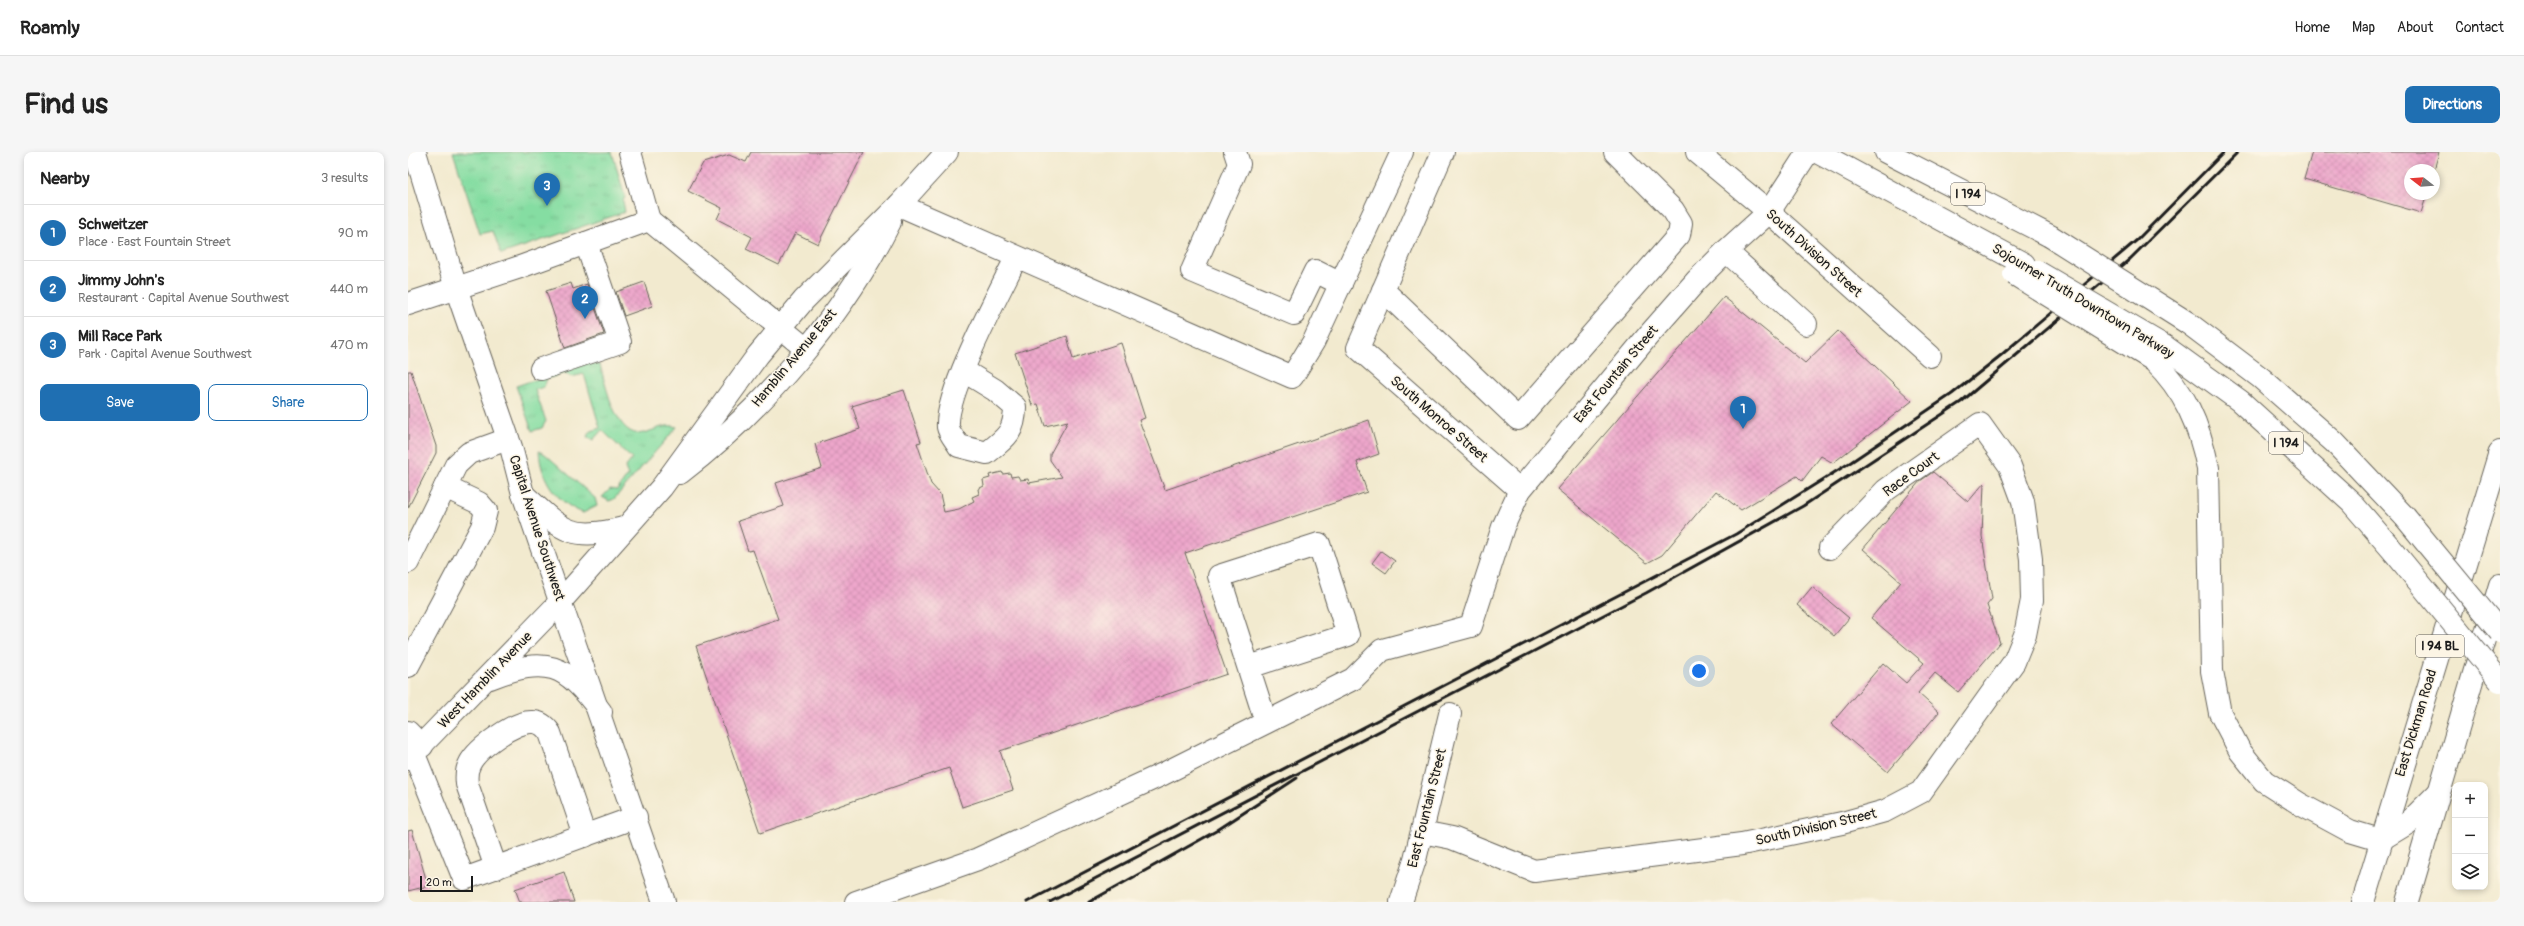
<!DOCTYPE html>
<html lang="en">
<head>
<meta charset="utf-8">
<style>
  body { margin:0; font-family:Pangolin,sans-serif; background:#f6f6f6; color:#222 }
  .controls { position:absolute; right:12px; bottom:12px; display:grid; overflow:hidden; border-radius:8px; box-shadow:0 2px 6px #0003 }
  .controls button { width:36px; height:36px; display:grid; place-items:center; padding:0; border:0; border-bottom:1px solid #e0e0e0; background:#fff; color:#222; font:20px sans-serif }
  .compass { position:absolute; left:1996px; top:12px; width:36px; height:36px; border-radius:50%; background:#fff; box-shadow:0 2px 6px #0003; rotate:287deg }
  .scale { position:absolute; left:12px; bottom:10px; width:53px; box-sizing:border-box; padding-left:4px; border:2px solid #1c1c1c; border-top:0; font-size:11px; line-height:14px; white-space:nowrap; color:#1c1c1c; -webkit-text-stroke:3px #fcf5e5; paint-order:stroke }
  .you { position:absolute; left:1291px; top:519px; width:14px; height:14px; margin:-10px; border:3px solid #fff; border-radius:50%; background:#1a73e8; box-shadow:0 0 0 6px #1a73e833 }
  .badge { display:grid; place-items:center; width:26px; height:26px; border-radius:50%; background:#1f6fb2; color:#fff; font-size:13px; font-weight:700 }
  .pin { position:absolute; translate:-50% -33px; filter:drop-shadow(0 1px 2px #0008) }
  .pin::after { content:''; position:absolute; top:21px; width:14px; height:12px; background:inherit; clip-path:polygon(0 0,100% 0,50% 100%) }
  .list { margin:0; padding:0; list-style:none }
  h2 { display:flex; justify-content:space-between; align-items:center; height:52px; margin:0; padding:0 16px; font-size:17px }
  h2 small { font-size:13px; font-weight:400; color:#767676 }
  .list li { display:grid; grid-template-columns:26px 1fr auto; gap:12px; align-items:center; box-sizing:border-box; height:56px; padding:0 16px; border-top:1px solid #e0e0e0 }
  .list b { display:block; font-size:15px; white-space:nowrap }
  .list p { margin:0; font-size:13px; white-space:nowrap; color:#767676 }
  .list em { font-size:13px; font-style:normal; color:#767676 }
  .actions { display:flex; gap:8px; padding:12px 16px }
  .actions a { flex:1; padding:9px 0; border:1px solid #1f6fb2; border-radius:8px; text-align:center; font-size:14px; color:#1f6fb2 }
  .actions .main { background:#1f6fb2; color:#fff }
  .icon { flex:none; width:22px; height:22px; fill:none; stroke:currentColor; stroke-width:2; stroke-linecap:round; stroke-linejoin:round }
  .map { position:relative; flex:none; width:2092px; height:750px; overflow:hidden; border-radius:8px }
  header { display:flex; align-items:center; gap:24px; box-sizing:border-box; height:56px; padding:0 20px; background:#fff; border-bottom:1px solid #e0e0e0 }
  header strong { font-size:19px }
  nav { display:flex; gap:22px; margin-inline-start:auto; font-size:14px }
  .intro { display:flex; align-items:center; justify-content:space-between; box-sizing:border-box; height:96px; padding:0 24px }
  h1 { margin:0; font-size:28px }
  .button { padding:10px 18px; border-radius:8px; background:#1f6fb2; color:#fff; font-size:14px; font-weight:700 }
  main { display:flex; gap:24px; padding:0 24px }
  aside { flex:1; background:#fff; border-radius:8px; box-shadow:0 2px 6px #0003 }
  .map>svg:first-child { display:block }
  .grass { fill:url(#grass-tufts); stroke:#507c5f }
  .building { fill:url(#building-cross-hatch) }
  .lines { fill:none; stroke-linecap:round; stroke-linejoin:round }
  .minor-casing { stroke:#67645b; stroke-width:24 }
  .major-casing { stroke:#67645b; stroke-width:24 }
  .highway-casing { stroke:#67645b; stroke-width:24 }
  .minor { stroke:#fff; stroke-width:22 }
  .major { stroke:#fff; stroke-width:22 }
  .highway { stroke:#fff; stroke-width:22 }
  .rail { stroke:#1c1c1c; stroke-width:3 }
  .highway-bridge-casing { stroke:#67645b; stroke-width:24; stroke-linecap:butt }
  .highway-bridge { stroke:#fff; stroke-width:22 }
  .labels { text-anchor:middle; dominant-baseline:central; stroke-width:3; stroke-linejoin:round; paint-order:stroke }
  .shield { fill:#fcf5e5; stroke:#5f5d58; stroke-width:1 }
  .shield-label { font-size:13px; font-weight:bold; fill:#1c1c1c }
  .street-label { font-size:14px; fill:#1c1c1c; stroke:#fcf5e5 }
</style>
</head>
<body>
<header>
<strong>Roamly</strong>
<nav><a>Home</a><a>Map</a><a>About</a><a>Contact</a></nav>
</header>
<div class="intro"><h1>Find us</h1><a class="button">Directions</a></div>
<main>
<aside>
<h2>Nearby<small>3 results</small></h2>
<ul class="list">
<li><span class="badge">1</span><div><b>Schweitzer</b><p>Place · East Fountain Street</p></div><em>90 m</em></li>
<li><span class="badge">2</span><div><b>Jimmy John's</b><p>Restaurant · Capital Avenue Southwest</p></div><em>440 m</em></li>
<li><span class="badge">3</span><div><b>Mill Race Park</b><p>Park · Capital Avenue Southwest</p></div><em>470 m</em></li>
</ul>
<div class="actions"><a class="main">Save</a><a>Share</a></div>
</aside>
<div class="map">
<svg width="2092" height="750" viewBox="0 0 2092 750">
  <defs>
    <pattern id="grass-tufts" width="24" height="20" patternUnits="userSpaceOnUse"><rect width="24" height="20" fill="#85dda2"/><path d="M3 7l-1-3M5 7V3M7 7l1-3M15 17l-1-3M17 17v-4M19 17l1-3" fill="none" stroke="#72bd8b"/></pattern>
    <pattern id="building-cross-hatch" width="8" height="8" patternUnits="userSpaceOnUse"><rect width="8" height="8" fill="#eda6cb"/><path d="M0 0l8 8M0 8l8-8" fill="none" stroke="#cb8eae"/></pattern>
  </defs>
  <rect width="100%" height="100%" fill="#fcf5e5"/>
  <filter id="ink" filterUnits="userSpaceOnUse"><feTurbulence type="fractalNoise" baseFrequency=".025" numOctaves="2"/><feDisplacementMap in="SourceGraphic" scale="8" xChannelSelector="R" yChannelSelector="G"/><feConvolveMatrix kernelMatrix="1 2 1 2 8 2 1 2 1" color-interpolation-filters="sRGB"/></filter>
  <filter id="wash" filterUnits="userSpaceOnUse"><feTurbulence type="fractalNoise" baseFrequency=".012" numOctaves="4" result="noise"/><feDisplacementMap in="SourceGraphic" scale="16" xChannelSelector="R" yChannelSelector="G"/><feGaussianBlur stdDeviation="0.9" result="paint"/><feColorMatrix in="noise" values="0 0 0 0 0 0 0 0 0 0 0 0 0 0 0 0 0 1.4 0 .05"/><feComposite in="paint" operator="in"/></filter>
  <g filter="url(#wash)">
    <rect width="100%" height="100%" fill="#f2eacf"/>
    <!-- grass -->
    <g class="grass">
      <path d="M45 0H204L217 45 215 49 217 60 93 102 85 79 72 82Z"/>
      <path d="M180 210 192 213C198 233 208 288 236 281 247 278 258 271 269 275L206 347 201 349 194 345 202 337 209 338 220 323 217 316 224 307 194 278 185 288 179 285 181 280 192 276 176 222 163 225 157 221 139 227 136 235 127 238 138 269 134 276 124 279 108 234Z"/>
      <path d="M131 299 137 302 187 346 189 354 175 361C148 350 133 328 131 299Z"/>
    </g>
    <g id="blocks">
      <!-- building -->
      <g class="building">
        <path d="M343 0H456L410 92 387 81 371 113 338 97 344 85 309 67 314 56 280 39 295 11 321 3 338 10Z"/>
        <path d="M1904 0H2031L2026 18H2002V42H2019L2013 61 1896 27Z"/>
        <path d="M236 130 244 154 216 164 208 140Z"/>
        <path d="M163 131 165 137 179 132 196 182 157 196 138 139Z"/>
        <path d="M1316 145 1397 211 1430 179 1504 249 1425 311 1413 304 1394 329 1389 324 1333 358 1308 339 1254 403 1239 411 1149 337Z"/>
        <path d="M659 184 665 207 713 191 737 266 731 268 757 338 961 268 971 302 949 310 959 340 777 401 819 522 592 599 605 638 554 655 541 616 352 681 288 494 370 467 345 398 340 399 330 369 376 354 368 331 414 316 407 292 452 277 444 254 496 238 513 290 509 291 523 332 532 342 536 360 551 357 566 349 564 345 571 342 570 337 576 334 575 328 582 326 581 323 594 320 595 322 602 321 603 325 610 324 612 328 620 327 621 331 654 325 642 308V302L660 269 637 274 630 252 624 253 607 201Z"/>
        <path d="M0 219H3L28 294V301L0 356Z"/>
        <path d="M1525 320 1560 350 1576 331 1574 384 1584 447 1579 453 1592 491 1550 540 1527 521 1510 541 1531 560 1480 620 1423 572 1475 511 1498 531 1516 511 1463 466 1493 430 1455 397 1512 329Z"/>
        <path d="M973 399 987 409 978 421 964 411Z"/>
        <path d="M1404 435 1441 466 1426 484 1389 453Z"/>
        <path d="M4 678 20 734 0 739V679Z"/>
        <path d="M156 720 166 750H112L107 737Z"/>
      </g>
    </g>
  </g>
  <g filter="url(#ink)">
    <use href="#blocks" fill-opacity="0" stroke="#67645b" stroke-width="1"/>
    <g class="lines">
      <defs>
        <g id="minor">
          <path d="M7 0 48 136 103 295 115 342 256 750"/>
          <path d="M222 0 241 68"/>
          <path d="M827 0 831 12 784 119 886 162 907 119 933 132"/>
          <path d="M1035 0 950 196 1112 338"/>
          <path d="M1289 0 1361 60 1522 204"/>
          <path d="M491 53 884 225 906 189 994 0"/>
          <path d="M1318 99 1398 172"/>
          <path d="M975 138 1110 267 1271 83 1273 71 1265 58 1207 0"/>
          <path d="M0 152 112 115 241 68 397 196"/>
          <path d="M133 217 212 190 178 91"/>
          <path d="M556 219 587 238 607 255C607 280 598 286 579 301L551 294C548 289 541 281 540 275 537 241 591 141 608 106"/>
          <path d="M0 410 48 313 61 301 100 287"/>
          <path d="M0 514 74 375 78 359 71 351 37 335"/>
          <path d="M841 515 940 483 911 392 811 424 858 570"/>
          <path d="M0 580 14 594"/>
          <path d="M6 602 56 727 228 665"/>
          <path d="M1014 680 1044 686 1126 719 1334 692 1434 671 1477 659 1513 640 1606 510 1617 483 1624 448 1623 407 1615 349 1602 314 1572 272 1478 338 1422 396"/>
          <path d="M88 716 59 632C58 624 58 618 62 611 70 596 108 568 125 570 133 570 138 575 142 581L177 684"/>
          <path d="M448 750 570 707 755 622 945 527 974 498 1063 474 1095 375 1112 338 1239 185 1289 128 1318 99 1361 60 1400 0"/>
          <path d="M993 750 1007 708 1042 562"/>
        </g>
        <g id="major">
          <path d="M1955 750 2092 300"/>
          <path d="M1999 750 2092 433"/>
        </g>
        <g id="highway">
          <path d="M1409 0 1616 112"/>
          <path d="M1478 0 1642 84"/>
          <path d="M1780 171 1853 226 1926 290 1997 365"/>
          <path d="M1756 194 1832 249 1943 350 1987 401"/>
          <path d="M1745 208C1777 239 1791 272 1800 316L1804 519 1812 561 1832 599 1856 629 1892 652 1942 679 1972 688 2000 671 2030 641"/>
          <path d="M2091 302H2092"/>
          <path d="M272 321C355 258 435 164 482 70"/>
          <path d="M115 342C155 379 161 389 216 376"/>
          <path d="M82 526C139 504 157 511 193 560"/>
          <path d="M0 607 153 449 254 335 350 203 396 148 491 53 539 0"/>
        </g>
      </defs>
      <!-- minor casing -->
      <use href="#minor" class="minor-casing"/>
      <!-- major casing -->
      <use href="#major" class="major-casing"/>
      <!-- highway casing -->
      <use href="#highway" class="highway-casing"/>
      <!-- minor -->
      <use href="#minor" class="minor"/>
      <!-- major -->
      <use href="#major" class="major"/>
      <!-- highway -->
      <use href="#highway" class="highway"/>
      <!-- rail -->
      <g class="rail">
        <path d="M619 750 1328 382 1443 310 1544 242 1592 204 1729 88 1816 0"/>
        <path d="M642 750 1238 441 1395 354 1553 250 1722 107 1830 0"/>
        <path d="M681 750 808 679 889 626"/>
      </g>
      <defs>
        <g id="highway-bridge">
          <path d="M1642 84 1780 171"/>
          <path d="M1628 119 1756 194"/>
          <path d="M1606 122 1745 208"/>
          <path d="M1997 365 2092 480"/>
          <path d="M1987 401 2092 529"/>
        </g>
      </defs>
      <!-- highway-bridge casing -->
      <use href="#highway-bridge" class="highway-bridge-casing"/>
      <!-- highway-bridge -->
      <use href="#highway-bridge" class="highway-bridge"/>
    </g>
  </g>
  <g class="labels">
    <!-- shield labels -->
    <g class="shield">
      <rect x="1543" y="31" width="34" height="22" rx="3"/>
      <rect x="1861" y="280" width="34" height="22" rx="3"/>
      <rect x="2008" y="483" width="48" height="22" rx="3"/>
    </g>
    <g class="shield-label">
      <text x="1560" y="42">I 194</text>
      <text x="1878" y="291">I 194</text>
      <text x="2032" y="494">I 94 BL</text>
    </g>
    <!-- street labels -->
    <g class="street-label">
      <text transform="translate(1406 101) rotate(42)">South Division Street</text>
      <text transform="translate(1675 149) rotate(31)">Sojourner Truth Downtown Parkway</text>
      <text transform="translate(386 206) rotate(-50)">Hamblin Avenue East</text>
      <text transform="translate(1208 222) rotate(-50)">East Fountain Street</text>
      <text transform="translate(1031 267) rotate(41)">South Monroe Street</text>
      <text transform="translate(1503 322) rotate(-36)">Race Court</text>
      <text transform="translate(129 376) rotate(72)">Capital Avenue Southwest</text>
      <text transform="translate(77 528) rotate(-46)">West Hamblin Avenue</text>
      <text transform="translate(2008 571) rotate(-73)">East Dickman Road</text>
      <text transform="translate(1019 656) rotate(-76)">East Fountain Street</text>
      <text transform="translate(1408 675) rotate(-13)">South Division Street</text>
    </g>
  </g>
</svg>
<div class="controls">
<button>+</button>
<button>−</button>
<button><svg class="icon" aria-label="layers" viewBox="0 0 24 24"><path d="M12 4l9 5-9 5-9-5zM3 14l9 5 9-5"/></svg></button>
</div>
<svg class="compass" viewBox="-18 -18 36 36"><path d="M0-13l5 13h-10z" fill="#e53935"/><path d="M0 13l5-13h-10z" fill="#767676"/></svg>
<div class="scale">20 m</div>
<div class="you"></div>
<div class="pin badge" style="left:1335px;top:277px">1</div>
<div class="pin badge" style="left:177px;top:167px">2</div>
<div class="pin badge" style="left:139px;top:54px">3</div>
</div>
</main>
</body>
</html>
